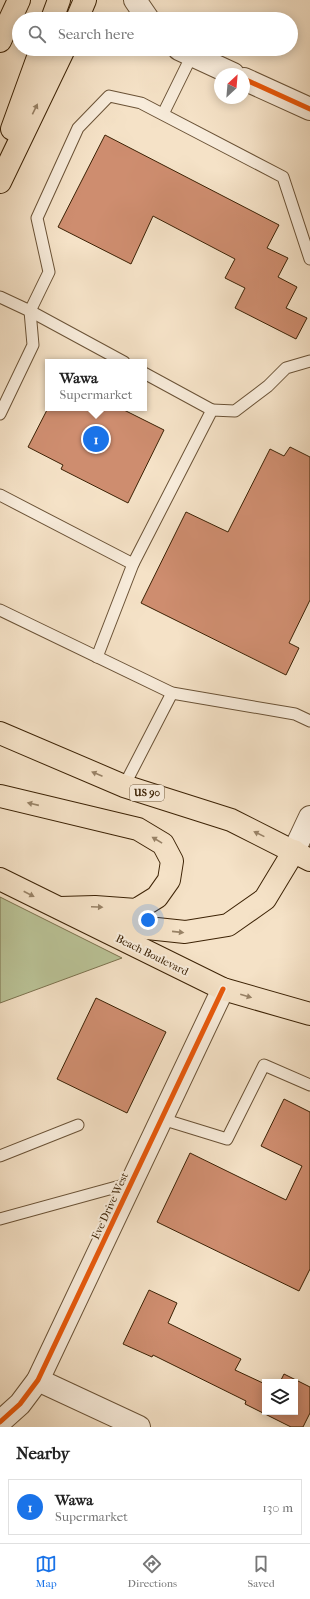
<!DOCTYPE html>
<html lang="en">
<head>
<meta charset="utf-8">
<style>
  body { margin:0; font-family:"IM FELL French Canon",serif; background:#f6f6f6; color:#222 }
  .controls { position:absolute; right:12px; bottom:12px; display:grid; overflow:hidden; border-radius:0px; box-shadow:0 2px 10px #0003 }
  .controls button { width:36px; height:36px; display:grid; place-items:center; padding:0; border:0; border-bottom:1px solid #e0e0e0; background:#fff; color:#222; font:20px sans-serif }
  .compass { position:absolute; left:214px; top:68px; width:36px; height:36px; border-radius:50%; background:#fff; box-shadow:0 2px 10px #0003; rotate:26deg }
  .you { position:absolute; left:148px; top:920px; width:14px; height:14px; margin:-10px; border:3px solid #fff; border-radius:50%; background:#1a73e8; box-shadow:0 0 0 6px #1a73e833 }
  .badge { display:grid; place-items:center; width:26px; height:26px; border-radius:50%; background:#1a73e8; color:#fff; font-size:13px; font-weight:700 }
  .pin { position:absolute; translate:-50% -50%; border:2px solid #fff; box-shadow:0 1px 4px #0006 }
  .popup { position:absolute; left:45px; top:359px; width:102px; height:52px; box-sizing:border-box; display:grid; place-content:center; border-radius:0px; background:#fff; filter:drop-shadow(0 1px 3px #0005); font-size:13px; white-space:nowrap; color:#767676 }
  .popup b { font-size:15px; color:#222 }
  .popup::after { content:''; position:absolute; left:50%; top:100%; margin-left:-8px; border:8px solid transparent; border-top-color:#fff }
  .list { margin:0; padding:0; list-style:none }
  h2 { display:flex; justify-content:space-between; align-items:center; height:52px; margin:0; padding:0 16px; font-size:17px }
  h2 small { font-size:13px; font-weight:400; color:#767676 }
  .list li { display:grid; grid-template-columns:26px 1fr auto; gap:12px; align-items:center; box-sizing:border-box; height:56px; margin:0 8px 8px; padding:0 8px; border:1px solid #e0e0e0; border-radius:0px }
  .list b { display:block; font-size:15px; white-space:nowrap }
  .list p { margin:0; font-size:13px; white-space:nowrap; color:#767676 }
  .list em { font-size:13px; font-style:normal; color:#767676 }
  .icon { flex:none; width:22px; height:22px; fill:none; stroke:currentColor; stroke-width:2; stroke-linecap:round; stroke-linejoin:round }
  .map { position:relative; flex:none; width:310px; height:1427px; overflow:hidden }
  .search { position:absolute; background:#fff; box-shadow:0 2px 10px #0003; left:12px; right:12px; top:12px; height:44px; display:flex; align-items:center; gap:10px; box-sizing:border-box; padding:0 14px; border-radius:22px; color:#767676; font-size:15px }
  .sheet { height:116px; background:#fff }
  nav { display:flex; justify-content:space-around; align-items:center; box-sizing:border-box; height:56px; border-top:1px solid #e0e0e0; background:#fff; font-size:11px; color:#767676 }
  nav a { display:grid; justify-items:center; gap:2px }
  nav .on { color:#1a73e8 }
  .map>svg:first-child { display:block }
  .green { fill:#bac397; stroke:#7b724e }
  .building { fill:#ce8d6f; stroke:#3c2205 }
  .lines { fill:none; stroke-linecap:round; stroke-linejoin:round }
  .lane-casing { stroke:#6a5236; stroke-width:13 }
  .street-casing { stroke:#6a5236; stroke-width:24 }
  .highway-casing { stroke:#3c2205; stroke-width:24 }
  .lane { stroke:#f8ecdb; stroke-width:11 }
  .street { stroke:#f8ecdb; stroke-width:22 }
  .highway { stroke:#f5e2c7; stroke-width:22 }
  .cycleway-casing { stroke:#f8ecdb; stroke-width:8 }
  .cycleway { stroke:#e8590c; stroke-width:5 }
  .oneway { fill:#988266 }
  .labels { text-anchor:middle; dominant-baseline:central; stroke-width:4; stroke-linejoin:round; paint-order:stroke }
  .shield { fill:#f8ecdb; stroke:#745f45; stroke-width:1 }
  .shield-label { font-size:10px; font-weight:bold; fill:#3c2205 }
  .street-label { font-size:11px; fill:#3c2205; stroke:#f8ecdb }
</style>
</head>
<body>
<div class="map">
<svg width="310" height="1427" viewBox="0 0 310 1427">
  <rect width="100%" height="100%" fill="#f5e2c7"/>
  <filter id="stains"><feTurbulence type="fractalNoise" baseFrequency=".005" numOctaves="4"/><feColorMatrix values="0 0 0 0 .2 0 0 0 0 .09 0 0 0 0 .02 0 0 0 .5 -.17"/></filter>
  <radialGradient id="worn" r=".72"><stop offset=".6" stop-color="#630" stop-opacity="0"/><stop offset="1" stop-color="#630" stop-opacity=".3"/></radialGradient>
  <!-- green -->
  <path class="green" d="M0 897 122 958 0 1003Z"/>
  <!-- building -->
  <g class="building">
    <path d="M105 135 279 225 267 248 288 258 278 277 297 287 286 308 307 318 296 339 235 308 245 288 225 278 235 259 153 216 131 264 58 227Z"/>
    <path d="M48 408H120L164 430 128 503 61 469 63 465 28 447Z"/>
    <path d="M290 447 310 457V600L289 643 299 648 286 675 141 603 186 512 228 532 270 449 284 456Z"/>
    <path d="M96 998 166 1032 127 1113 57 1079Z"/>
    <path d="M284 1099 310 1112V1269L299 1291 157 1222 190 1153 286 1200 302 1166 261 1146Z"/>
    <path d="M149 1290 177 1303 168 1323 241 1359 235 1370 265 1384V1412H295V1382H280L284 1374 310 1387V1413L303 1427H291L245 1404 246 1401 153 1355 152 1357 123 1344Z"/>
  </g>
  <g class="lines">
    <defs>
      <g id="lane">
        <path d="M163 114 192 55"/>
        <path d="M0 297 30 311 124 362"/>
        <path d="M144 373 212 410"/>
        <path d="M0 414 33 345 30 311 49 272 37 218 78 128 109 96 141 103 283 177 310 259"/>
        <path d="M0 495 133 564"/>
        <path d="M0 610 172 693 295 714 310 721"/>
        <path d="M97 657 133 564 212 410 235 411 268 386 286 368 310 361"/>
        <path d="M124 786 172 693"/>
        <path d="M162 1119 227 1139 264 1065 310 1085"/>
        <path d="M0 1156 78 1125"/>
        <path d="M0 1219 131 1183"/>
      </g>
      <g id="street">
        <path d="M135 0 148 19"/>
        <path d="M179 49 233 74"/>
        <path d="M244 79 310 109"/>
        <path d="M294 851 310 817"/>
        <path d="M38 1380 139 1427"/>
        <path d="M0 1422 20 1404 38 1380 223 989"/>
      </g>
      <g id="highway">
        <path d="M52 19 59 0"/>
        <path d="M77 19 85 0"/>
        <path d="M0 41 19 0"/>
        <path d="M12 129 41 49"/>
        <path d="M0 182 64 49"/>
        <path d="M0 733 124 786 231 820 310 860"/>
        <path d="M0 796 138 829 163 844 172 861 169 880 157 897 136 910 95 907 60 908"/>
        <path d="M0 879 223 989 310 1014"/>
        <path d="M100 923 185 932 228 925 265 899 294 851"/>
      </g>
    </defs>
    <!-- lane casing -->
    <use href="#lane" class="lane-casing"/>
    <!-- street casing -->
    <use href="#street" class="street-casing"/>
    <!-- highway casing -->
    <use href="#highway" class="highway-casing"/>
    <!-- lane -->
    <use href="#lane" class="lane"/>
    <!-- street -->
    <use href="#street" class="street"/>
    <!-- highway -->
    <use href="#highway" class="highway"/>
    <defs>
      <g id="cycleway">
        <path d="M244 79 310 109"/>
        <path d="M0 1422 20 1404 38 1380 223 989"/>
      </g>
    </defs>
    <!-- cycleway casing -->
    <use href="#cycleway" class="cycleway-casing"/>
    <!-- cycleway -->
    <use href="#cycleway" class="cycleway"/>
  </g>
  <!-- one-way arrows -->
  <defs><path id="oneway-solid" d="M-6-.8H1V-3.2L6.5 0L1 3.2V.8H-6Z"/></defs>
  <g class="oneway">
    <use href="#oneway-solid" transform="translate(35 109) rotate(-64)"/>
    <use href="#oneway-solid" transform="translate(97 774) rotate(-157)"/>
    <use href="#oneway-solid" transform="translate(33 804) rotate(-167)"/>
    <use href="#oneway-solid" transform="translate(259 834) rotate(-154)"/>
    <use href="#oneway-solid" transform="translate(157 840) rotate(-149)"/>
    <use href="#oneway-solid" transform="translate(29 894) rotate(27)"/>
    <use href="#oneway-solid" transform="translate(97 907) rotate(2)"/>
    <use href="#oneway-solid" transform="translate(178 932) rotate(6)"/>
    <use href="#oneway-solid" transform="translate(246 996) rotate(16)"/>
  </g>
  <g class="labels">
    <!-- shield labels -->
    <rect class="shield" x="130" y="785" width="34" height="16" rx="3"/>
    <g class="shield-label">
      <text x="147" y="793">US 90</text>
    </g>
    <!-- street labels -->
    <g class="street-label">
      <text transform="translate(152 955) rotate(26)">Beach Boulevard</text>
      <text transform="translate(110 1206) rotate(-65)">Eve Drive West</text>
    </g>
  </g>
  <rect width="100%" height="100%" filter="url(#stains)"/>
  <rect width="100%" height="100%" fill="url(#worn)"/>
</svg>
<div class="controls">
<button><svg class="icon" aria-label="layers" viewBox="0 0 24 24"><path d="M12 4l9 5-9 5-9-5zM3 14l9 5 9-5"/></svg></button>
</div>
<svg class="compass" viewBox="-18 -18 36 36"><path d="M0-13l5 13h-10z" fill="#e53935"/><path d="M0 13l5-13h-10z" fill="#767676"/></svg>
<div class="you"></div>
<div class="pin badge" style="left:96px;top:439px">1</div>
<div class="popup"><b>Wawa</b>Supermarket</div>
<div class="search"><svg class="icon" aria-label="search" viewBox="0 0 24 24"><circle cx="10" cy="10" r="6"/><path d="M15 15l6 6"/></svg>Search here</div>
</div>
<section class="sheet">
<h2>Nearby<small></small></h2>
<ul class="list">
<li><span class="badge">1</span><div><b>Wawa</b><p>Supermarket</p></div><em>130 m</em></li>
</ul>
</section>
<nav>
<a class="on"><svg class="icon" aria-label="map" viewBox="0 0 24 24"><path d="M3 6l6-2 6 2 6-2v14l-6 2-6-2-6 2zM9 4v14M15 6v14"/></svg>Map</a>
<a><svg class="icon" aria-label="directions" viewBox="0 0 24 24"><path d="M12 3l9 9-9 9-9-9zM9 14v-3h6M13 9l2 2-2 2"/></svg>Directions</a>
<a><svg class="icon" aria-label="saved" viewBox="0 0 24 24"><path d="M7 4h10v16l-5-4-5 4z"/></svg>Saved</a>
</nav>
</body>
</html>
